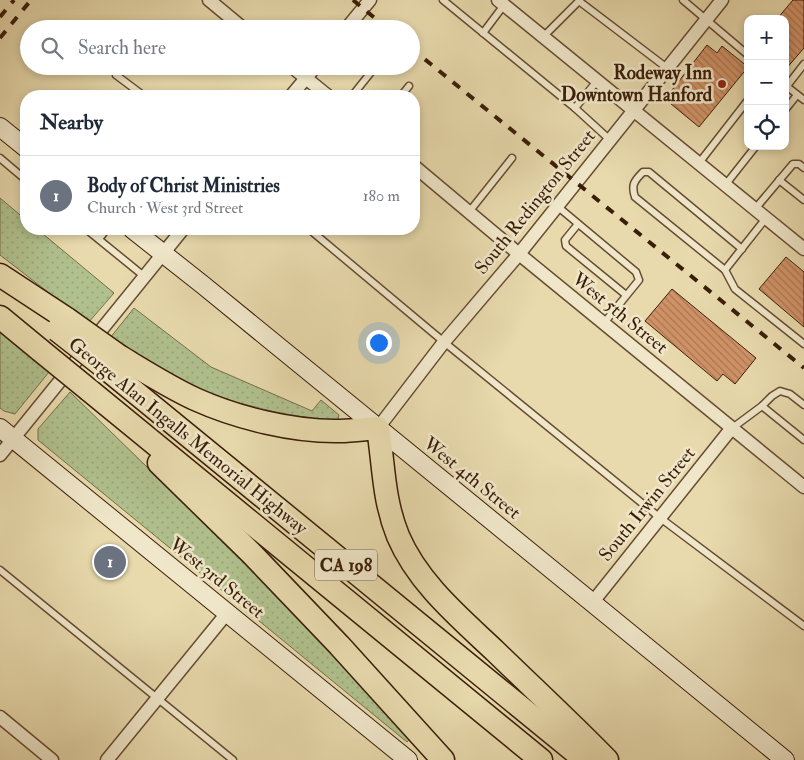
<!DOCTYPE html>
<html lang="en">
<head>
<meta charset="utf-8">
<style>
  body { margin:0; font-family:"IM FELL Double Pica",serif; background:#f2f2f3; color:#1f2937 }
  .controls { position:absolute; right:15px; top:15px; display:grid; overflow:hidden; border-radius:10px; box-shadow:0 2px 8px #0003 }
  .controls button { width:45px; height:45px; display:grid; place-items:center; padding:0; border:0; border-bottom:1px solid #e0e1e3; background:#fff; color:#1f2937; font:25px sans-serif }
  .you { position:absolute; left:378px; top:342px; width:18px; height:18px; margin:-12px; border:4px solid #fff; border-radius:50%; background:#1a73e8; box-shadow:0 0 0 8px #1a73e833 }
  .badge { display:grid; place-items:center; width:32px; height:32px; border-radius:50%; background:#111827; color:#fff; font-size:16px; font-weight:700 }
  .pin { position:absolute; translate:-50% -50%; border:2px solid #fff; box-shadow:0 1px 5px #0006 }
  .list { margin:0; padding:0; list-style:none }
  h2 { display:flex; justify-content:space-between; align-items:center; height:65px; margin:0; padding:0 20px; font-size:21px }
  h2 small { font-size:16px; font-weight:400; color:#747a83 }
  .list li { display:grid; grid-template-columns:32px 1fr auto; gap:15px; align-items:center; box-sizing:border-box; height:80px; padding:0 20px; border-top:1px solid #e0e1e3 }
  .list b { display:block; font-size:19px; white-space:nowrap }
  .list p { margin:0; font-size:16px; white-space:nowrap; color:#747a83 }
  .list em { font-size:16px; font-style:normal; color:#747a83 }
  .icon { flex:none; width:28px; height:28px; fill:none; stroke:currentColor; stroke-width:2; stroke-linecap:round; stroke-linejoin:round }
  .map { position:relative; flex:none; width:804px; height:760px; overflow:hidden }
  .search { position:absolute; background:#fff; box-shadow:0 2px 8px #0003; left:20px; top:20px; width:400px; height:55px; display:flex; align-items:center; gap:12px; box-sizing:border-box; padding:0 18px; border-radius:28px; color:#747a83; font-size:19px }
  .panel { position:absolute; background:#fff; box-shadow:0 2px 8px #0003; left:20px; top:90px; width:400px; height:145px; border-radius:20px }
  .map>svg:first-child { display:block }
  .grass { fill:url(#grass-dots); stroke:#756f4b }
  .building { fill:url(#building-back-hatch); stroke:#3a1d08 }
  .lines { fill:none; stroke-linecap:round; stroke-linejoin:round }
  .lane-casing { stroke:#664c31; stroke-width:9 }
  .street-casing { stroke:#664c31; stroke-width:15 }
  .secondary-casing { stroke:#3a1d08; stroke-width:20 }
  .highway-casing { stroke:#3a1d08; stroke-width:25 }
  .lane { stroke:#f0e7ca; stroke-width:6 }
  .street { stroke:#f0e7ca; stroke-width:12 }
  .secondary { stroke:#f0e7ca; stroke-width:18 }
  .highway { stroke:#e8daad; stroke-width:22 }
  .rail { stroke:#3a1d08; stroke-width:4; stroke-dasharray:9 9; stroke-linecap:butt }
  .highway-bridge-casing { stroke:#3a1d08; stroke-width:25; stroke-linecap:butt }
  .highway-bridge { stroke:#e8daad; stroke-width:22 }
  .poi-dot { fill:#8f2418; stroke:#f0e7ca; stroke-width:2 }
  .labels { text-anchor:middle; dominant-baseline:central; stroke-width:5; stroke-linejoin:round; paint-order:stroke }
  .shield { fill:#f0e7ca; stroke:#715a42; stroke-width:1 }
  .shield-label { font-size:18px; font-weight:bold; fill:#3a1d08 }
  .poi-label { font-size:19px; font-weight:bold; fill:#3a1d08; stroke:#f0e7ca; text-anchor:end }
  .street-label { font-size:19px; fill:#3a1d08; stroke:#f0e7ca }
</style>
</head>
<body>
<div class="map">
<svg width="804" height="760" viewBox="0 0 804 760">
  <defs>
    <pattern id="grass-dots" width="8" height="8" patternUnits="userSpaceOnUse" patternTransform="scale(1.25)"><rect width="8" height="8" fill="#b0c18e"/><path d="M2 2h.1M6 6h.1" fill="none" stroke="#98a579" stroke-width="1.8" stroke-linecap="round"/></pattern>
    <pattern id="building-back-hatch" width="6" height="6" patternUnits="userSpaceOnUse" patternTransform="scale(1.25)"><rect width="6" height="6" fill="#d19368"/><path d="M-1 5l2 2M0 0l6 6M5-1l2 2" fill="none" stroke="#ab7754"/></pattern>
  </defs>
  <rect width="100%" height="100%" fill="#e8daad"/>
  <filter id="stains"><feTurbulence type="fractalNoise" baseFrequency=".004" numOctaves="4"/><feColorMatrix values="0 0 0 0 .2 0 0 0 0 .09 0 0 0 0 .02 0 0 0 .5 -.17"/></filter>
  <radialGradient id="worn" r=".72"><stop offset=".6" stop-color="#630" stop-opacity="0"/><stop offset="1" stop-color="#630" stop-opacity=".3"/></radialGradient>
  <!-- grass -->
  <g class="grass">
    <path d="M0 198 26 220V229H37L114 293 88 323 0 255Z"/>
    <path d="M134 308 211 367 312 411 321 400 339 415 338 421 317 419 279 413 223 399 173 378 110 338Z"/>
    <path d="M0 332 49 372 15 414 4 411 0 408Z"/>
    <path d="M70 392 265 582 411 738 407 742 38 440V429Z"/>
  </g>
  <!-- building -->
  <g class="building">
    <path d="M793 0H804V48L785 70V19H777Z"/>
    <path d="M707 45 717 53 722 46 748 67 699 127 665 99Z"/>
    <path d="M786 257 804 272V327L759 289Z"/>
    <path d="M672 289 756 358 735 384 723 374 717 381 645 321Z"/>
  </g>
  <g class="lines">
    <defs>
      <g id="lane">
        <path d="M443 0 575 108 597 81"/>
        <path d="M683 0 748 55"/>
        <path d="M483 33 504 5"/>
        <path d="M543 37 579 1 667 68"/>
        <path d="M116 75 144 96"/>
        <path d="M785 85 804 100"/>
        <path d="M787 86 804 64"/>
        <path d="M352 96 376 66"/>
        <path d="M401 96 409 86"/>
        <path d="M575 108 609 139"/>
        <path d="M785 110 797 95"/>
        <path d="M0 158 26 180"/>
        <path d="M699 163 748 100"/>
        <path d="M779 180 804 200"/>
        <path d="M726 184 756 146"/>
        <path d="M557 206 636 272 639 280 604 323"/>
        <path d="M755 209 793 164H799L804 168"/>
        <path d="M469 212 512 158"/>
        <path d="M578 224 565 240 566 246 626 295"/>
        <path d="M86 229 145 277"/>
        <path d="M309 229 444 342 659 517 804 626"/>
        <path d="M99 239 107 229"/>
        <path d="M742 249 649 172H643C634 181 631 185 635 197L725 270 735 289 804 344"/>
        <path d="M725 270 766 218"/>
        <path d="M762 406 804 440"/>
        <path d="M731 429 762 406 772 396 780 391 790 394 804 405"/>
        <path d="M0 570 233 760"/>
      </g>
      <g id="street">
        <path d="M209 0 244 29"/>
        <path d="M498 0 804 249"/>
        <path d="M346 29 370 0"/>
        <path d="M291 66 328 96"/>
        <path d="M291 96 316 66"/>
        <path d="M414 166 519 254 804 487"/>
        <path d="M378 428 444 342 519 254 722 0"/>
        <path d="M0 455 183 229"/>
        <path d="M592 603 731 429"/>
        <path d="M0 717 52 760"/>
        <path d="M107 760 227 613"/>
      </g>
      <g id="secondary">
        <path d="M0 127 26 148"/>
        <path d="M132 229 203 285 785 760"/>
        <path d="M0 428 408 760"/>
      </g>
      <g id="highway">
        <path d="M0 275 67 319"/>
        <path d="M0 317 40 350"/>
        <path d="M119 356C144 371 169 387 195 399 237 418 294 432 340 431 352 431 365 429 378 428 384 466 383 499 398 536 418 583 459 617 495 651 533 688 571 723 607 760"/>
        <path d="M108 370 585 760"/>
        <path d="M89 390 541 760"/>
        <path d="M159 463 252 554 339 645 443 760"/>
      </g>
    </defs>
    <!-- lane casing -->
    <use href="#lane" class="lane-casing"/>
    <!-- street casing -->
    <use href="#street" class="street-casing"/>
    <!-- secondary casing -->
    <use href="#secondary" class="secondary-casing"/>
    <!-- highway casing -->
    <use href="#highway" class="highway-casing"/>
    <!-- lane -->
    <use href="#lane" class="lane"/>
    <!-- street -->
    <use href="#street" class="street"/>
    <!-- secondary -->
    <use href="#secondary" class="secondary"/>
    <!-- highway -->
    <use href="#highway" class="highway"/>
    <!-- rail -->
    <g class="rail">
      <path d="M353 0 388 29"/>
      <path d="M0 17 14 0"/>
      <path d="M0 38 31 0"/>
      <path d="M411 48 804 368"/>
    </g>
    <defs>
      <g id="highway-bridge">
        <path d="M67 319 119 356"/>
        <path d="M57 330 108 370"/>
        <path d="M40 350 89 390"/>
      </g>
    </defs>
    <!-- highway-bridge casing -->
    <use href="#highway-bridge" class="highway-bridge-casing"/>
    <!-- highway-bridge -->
    <use href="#highway-bridge" class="highway-bridge"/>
  </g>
  <!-- markers -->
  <circle class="poi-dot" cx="722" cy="84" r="5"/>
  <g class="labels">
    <!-- shield labels -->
    <rect class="shield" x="315" y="549.5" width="62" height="31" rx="4"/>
    <g class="shield-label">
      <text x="346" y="565">CA 198</text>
    </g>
    <!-- poi labels -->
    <g class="poi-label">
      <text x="712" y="73">Rodeway Inn<tspan x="712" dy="22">Downtown Hanford</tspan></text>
    </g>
    <!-- street labels -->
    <g class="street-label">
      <text transform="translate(535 202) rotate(-51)">South Redington Street</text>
      <text transform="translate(620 313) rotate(39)">West 5th Street</text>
      <text transform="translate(188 436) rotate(39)">George Alan Ingalls Memorial Highway</text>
      <text transform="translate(472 478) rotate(39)">West 4th Street</text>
      <text transform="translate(647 504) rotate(-51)">South Irwin Street</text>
      <text transform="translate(217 578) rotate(39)">West 3rd Street</text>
    </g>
  </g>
  <rect width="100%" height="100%" filter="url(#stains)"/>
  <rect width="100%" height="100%" fill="url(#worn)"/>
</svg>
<div class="controls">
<button>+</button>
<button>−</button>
<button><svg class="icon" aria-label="locate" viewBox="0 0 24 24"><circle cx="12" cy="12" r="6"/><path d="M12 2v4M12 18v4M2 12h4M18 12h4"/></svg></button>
</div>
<div class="you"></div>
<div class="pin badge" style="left:110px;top:562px;background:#6b7280">1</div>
<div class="search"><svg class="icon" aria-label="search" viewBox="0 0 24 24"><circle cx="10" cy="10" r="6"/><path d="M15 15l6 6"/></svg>Search here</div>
<section class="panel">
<h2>Nearby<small></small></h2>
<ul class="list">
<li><span class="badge" style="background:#6b7280">1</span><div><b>Body of Christ Ministries</b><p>Church · West 3rd Street</p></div><em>180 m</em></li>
</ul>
</section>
</div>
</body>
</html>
